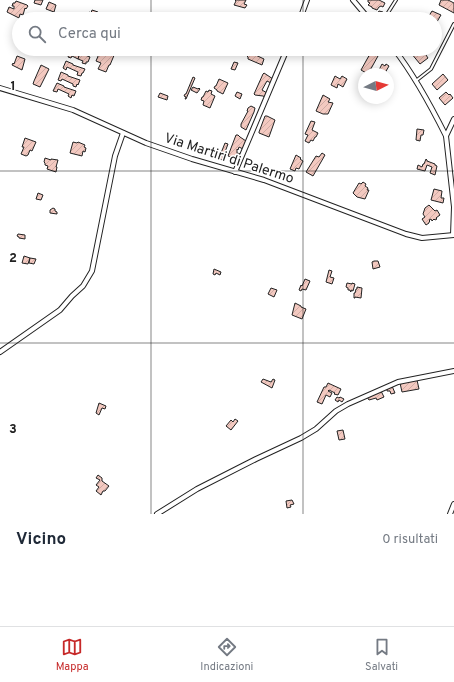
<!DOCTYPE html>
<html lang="it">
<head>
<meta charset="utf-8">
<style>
  body { margin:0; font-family:Overpass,sans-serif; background:#f2f2f3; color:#1f2937 }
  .compass { position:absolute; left:358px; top:68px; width:36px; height:36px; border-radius:50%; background:#fff; box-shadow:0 2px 10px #0003; rotate:84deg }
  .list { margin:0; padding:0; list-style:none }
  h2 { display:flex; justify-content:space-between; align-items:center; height:52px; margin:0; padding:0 16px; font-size:17px }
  h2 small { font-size:13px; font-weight:400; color:#747a83 }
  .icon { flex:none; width:22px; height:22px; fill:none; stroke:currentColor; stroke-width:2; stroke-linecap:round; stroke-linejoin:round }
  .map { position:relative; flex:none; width:454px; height:514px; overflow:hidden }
  .search { position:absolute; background:#fff; box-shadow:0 2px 10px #0003; left:12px; right:12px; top:12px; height:44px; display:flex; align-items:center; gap:10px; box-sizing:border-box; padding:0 14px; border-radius:22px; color:#747a83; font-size:15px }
  .sheet { height:112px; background:#fff }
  nav { display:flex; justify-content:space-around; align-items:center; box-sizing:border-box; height:56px; border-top:1px solid #e0e1e3; background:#fff; font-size:11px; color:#747a83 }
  nav a { display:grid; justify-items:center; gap:2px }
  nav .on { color:#c62828 }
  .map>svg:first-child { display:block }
  .building { fill:url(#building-hatch); stroke:#222 }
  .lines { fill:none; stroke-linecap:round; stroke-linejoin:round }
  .lane-casing { stroke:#222; stroke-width:4 }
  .street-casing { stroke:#222; stroke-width:6 }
  .lane { stroke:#fff; stroke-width:2 }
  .street { stroke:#fff; stroke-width:4 }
  .grid { fill:none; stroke:#222; stroke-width:1; stroke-opacity:0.55 }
  .labels { text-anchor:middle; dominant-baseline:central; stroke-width:3; stroke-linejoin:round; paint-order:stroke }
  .street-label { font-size:14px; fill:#222; stroke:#fff }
  .grid-label { font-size:13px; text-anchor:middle; font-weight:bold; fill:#222; stroke:#fff; stroke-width:3; stroke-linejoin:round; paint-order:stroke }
</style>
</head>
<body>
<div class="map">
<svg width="454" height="514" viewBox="0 0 454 514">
  <defs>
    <pattern id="building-hatch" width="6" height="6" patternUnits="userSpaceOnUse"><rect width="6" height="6" fill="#f3c9c0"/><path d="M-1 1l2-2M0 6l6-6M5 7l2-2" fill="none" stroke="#d0aca5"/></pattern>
  </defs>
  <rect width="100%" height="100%" fill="#fff"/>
  <!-- building -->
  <g class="building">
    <path d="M35 0H43L41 5 34 3Z"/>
    <path d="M235 0H246L244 4 247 5 245 8 234 5 236 1Z"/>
    <path d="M368 0H379L385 3 383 7 381 6 379 7 377 10 372 8V7L368 5 370 3 368 2Z"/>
    <path d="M441 0H448L454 3V13L439 5Z"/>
    <path d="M16 1 27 5 28 6 26 9 25 8 23 15 20 14 19 18 7 12 9 7 14 9V6H12L13 3H15Z"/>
    <path d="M49 2 56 5 54 12 46 9Z"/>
    <path d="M92 10 98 12 96 18 94 17 93 19 86 18 89 12 91 13Z"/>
    <path d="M379 11 383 12V13L380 19 376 16Z"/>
    <path d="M432 11 441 15 435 25V19H427Z"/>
    <path d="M45 13 48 14V13L52 15 50 19H42Z"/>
    <path d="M71 49 80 53 78 59 72 56 71 58 68 57Z"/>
    <path d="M101 49H116L115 53 110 65H109L106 72 98 69 101 63 96 61Z"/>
    <path d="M417 49H418L419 51 422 49 428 58 420 64 411 53Z"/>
    <path d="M247 51 264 59 262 65 248 59V57L246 55Z"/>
    <path d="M371 52 378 56 368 74 361 70Z"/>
    <path d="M80 53 90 57 88 62H86V64L82 63 83 61 78 59Z"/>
    <path d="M17 56 25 59 22 70 12 65 13 63 14 64Z"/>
    <path d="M66 61 73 64V65L85 69 83 73H82L81 76 77 75 78 72 67 67 66 70 63 68Z"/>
    <path d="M234 62 238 63 235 70 231 69Z"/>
    <path d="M382 64 385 66 386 64 389 66 385 73 379 70Z"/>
    <path d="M41 65 49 69 40 87 33 84 34 81Z"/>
    <path d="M61 72 68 75V76L80 80 78 85 77 84 76 87 73 86V84L62 79 61 81 58 80Z"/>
    <path d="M264 73 273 79 271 83 267 81 262 90 267 93 265 97 263 96 255 95 254 94 263 74Z"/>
    <path d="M443 74 448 80 437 90 432 84Z"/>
    <path d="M335 76 340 79 342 76 347 79 343 87 338 84 337 88 331 85Z"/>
    <path d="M193 77 195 78 186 99H185L186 97 184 96 185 94H186Z"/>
    <path d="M219 79 228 83 223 94 217 91V90L214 88 215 86H216Z"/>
    <path d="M57 83 64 86V87L76 91 74 96 72 95 71 98 68 96 69 94 58 89 57 92 53 91Z"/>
    <path d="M193 87 198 89 199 88 200 89 197 93 191 90Z"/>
    <path d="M209 90 212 91 211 94 215 96 210 108 203 105 204 101 201 100 202 97H203L206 91 208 92Z"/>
    <path d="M237 92 242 94 240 99 235 96Z"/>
    <path d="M446 92 449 95 450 94 453 98 445 105 439 98Z"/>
    <path d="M160 93 168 96 167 100 158 97Z"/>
    <path d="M323 95 330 99 328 102 333 103 328 114H323L316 111Z"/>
    <path d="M251 106 255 108 254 112 246 130 241 127V124L248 111H247L248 108Z"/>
    <path d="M265 116H267L275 120 269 137 259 133V132Z"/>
    <path d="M311 121 315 122 312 130 318 133 316 137H315L313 141 311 140 309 143 305 141 308 135 305 134Z"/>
    <path d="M417 129 424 130 423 135H421L420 141 416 140Z"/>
    <path d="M236 135H238L240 137 246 141 243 149 239 147 238 150 237 149V153L241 154 239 159H238L228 156Z"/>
    <path d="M25 138 36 142 32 151 30 150 28 155 26 156 21 154 24 147H22Z"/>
    <path d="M73 142 77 143 78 142 85 145 84 147 86 148 85 152 83 151 82 156 70 153Z"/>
    <path d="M225 143 228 144 222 160 219 158Z"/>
    <path d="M322 153 325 155 313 176 306 172 316 156 319 157Z"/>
    <path d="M296 155 301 158 300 159 303 161 299 169 296 168 295 171 290 169Z"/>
    <path d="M45 158 51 160V159L58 160 56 167H57L56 172 47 169 48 166 45 165V163L44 162Z"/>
    <path d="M426 159 427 160V161L435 164V165L437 166 435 175 430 173 432 167 427 165 425 171 417 169 418 165 422 167 423 164H424Z"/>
    <path d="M363 182 366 184 365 186 368 188 367 190H369L365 199 357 197 353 193 359 183 361 184Z"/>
    <path d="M434 189 442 191 441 198H444L443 203 431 200Z"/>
    <path d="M38 193 43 195 41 200 36 199Z"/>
    <path d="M429 205 435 211 437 210 440 215 436 218 437 219 435 220 434 219 432 221 431 219 429 220 430 221 429 222V223L426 225 422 219 425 217 423 214 425 208Z"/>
    <path d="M53 208 55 209V211L57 212V214L50 213V210Z"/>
    <path d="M18 234 25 235V239L19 238V237L17 236Z"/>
    <path d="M24 256 30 258 28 264 22 263Z"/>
    <path d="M30 258 36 259 34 264 29 263Z"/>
    <path d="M374 261H378L380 267 373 269 372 262Z"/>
    <path d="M214 269 221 272 220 275 216 273 215 275 213 274Z"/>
    <path d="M329 270 332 271 330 277 334 278 332 284 326 282Z"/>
    <path d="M305 279 310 281 306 290 302 289 301 291 299 290 301 285 302 286Z"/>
    <path d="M347 283 352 284V283L355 284 353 291 351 290V292L350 291V290H348V288L346 287Z"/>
    <path d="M357 287 362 288 361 298 355 297V298H354V293H355L356 289H357Z"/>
    <path d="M271 288 277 290 274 297 268 294Z"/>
    <path d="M295 303 301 306V307L306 309 302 319 292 315Z"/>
    <path d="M263 379 271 382 273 379 275 380 272 388 261 382Z"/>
    <path d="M417 380 419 389 402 392 400 383Z"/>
    <path d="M328 383 341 389 338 395 334 394 335 393 329 390 328 391 332 393 330 397 326 395 322 404 317 402 324 387H326Z"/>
    <path d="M392 386 395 393 391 394 390 391H387V388Z"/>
    <path d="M381 391 384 397 377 400 376 398 369 400 367 397Z"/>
    <path d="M337 397 339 398 340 397 344 399 342 402 339 400 338 402 335 400Z"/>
    <path d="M99 403 106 406 105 409 102 408 99 415 96 413Z"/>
    <path d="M235 419 238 421 231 430 226 426 231 420 233 422Z"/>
    <path d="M343 430 345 439 339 440 337 431Z"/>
    <path d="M98 475 102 478V481L109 486 105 491H103L101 495 96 491 99 487 96 485 100 480 96 478Z"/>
    <path d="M292 500 294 504 290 505 291 507 287 508 286 501Z"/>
  </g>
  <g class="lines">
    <defs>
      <g id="lane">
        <path d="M384 19 396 0"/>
        <path d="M417 80 431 69 454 24"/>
      </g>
      <g id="street">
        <path d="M353 0 369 19"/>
        <path d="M300 19 307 0"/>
        <path d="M394 49C415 76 431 106 446 136"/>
        <path d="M0 88 73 110 146 143 192 159 264 180 406 234 422 238 454 235"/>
        <path d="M235 172 287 49"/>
        <path d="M453 235 454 207 446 136 454 119"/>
        <path d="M0 352 60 310 72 296 83 286 92 271 115 156 123 133"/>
        <path d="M157 514 197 489 256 459 301 438 316 429 336 411 348 404 398 382 454 371"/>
        <path d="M450 514 454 504"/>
      </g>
    </defs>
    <!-- lane casing -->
    <use href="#lane" class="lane-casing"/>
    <!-- street casing -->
    <use href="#street" class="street-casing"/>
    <!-- lane -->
    <use href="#lane" class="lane"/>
    <!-- street -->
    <use href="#street" class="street"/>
  </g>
  <!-- grid -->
  <path class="grid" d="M151 0V19M303 0V19M151 49V514M303 49V514M0 171H454M0 343H454"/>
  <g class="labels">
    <!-- street labels -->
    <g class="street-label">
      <text transform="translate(229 159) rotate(18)">Via Martiri di Palermo</text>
    </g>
  </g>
  <g class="grid-label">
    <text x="13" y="90">1</text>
    <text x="13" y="262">2</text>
    <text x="13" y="433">3</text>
  </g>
</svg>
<svg class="compass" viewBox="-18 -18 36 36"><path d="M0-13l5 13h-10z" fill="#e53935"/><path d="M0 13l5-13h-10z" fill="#747a83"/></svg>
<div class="search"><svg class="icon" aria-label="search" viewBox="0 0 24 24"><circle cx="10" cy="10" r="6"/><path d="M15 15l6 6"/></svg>Cerca qui</div>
</div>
<section class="sheet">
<h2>Vicino<small>0 risultati</small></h2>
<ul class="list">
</ul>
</section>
<nav>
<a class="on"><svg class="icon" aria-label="map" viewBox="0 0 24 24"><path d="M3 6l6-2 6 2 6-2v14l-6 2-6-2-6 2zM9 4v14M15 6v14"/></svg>Mappa</a>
<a><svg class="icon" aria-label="directions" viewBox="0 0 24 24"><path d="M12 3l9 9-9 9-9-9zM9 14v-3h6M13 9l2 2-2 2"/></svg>Indicazioni</a>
<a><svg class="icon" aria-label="saved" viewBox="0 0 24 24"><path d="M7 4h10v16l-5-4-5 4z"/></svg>Salvati</a>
</nav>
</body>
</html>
